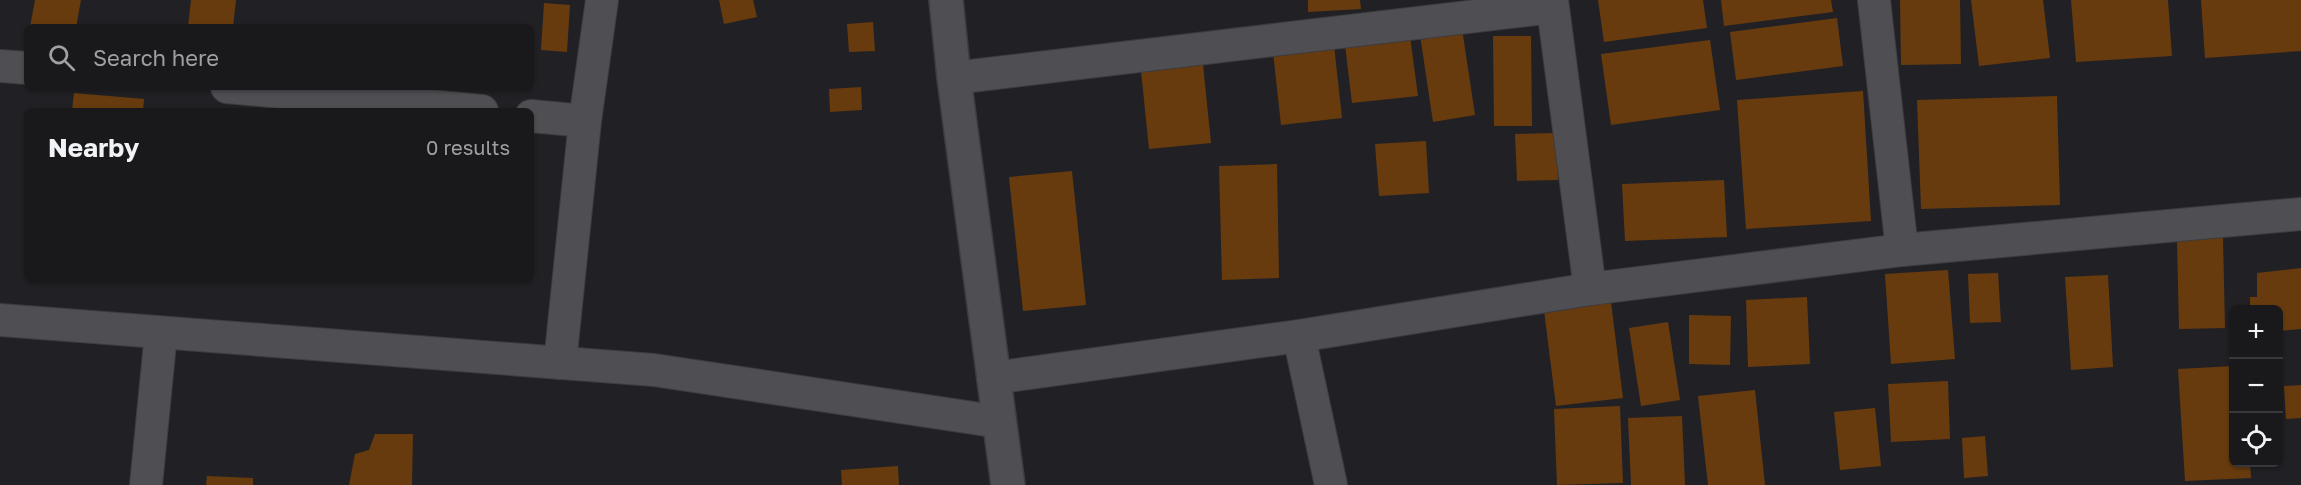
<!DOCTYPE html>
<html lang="en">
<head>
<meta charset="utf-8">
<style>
  body { margin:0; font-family:"Golos Text",sans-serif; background:#222225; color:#f1f3f6 }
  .controls { position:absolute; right:18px; bottom:18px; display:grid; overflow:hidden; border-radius:9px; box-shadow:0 2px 4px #0004 }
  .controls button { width:54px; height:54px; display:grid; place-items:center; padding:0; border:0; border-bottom:2px solid #37383b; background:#19191c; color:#f1f3f6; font:30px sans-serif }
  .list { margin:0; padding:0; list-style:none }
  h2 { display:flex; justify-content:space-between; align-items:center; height:78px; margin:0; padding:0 24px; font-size:26px }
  h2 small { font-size:20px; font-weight:400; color:#9fa0a3 }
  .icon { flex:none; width:33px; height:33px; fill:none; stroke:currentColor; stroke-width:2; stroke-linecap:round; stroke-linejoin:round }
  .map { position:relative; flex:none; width:2301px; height:485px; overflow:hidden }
  .search { position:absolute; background:#19191c; box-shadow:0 2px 4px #0004; left:24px; top:24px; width:510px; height:66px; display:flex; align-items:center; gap:15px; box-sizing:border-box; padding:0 21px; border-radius:9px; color:#9fa0a3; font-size:22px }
  .panel { position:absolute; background:#19191c; box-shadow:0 2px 4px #0004; left:24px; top:108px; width:510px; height:174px; border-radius:9px }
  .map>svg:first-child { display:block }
  .building { fill:#673b0e }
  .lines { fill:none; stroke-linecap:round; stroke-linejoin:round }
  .minor-casing { stroke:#3c3c40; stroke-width:34 }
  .tertiary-casing { stroke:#3c3c40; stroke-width:36 }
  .minor { stroke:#4e4e53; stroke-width:32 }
  .tertiary { stroke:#4e4e53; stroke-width:33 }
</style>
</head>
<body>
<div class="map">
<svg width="2301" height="485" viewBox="0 0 2301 485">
  <rect width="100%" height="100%" fill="#212125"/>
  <!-- building -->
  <g class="building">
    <path d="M35 0H81L76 27H30Z"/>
    <path d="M191 0H236L233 27H188Z"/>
    <path d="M719 0H753L757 17 724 24Z"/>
    <path d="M1308 0H1360L1361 9 1308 12Z"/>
    <path d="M1598 0H1703L1707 28 1604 42Z"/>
    <path d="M1721 0H1831L1833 12 1724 26Z"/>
    <path d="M1900 0H1960L1961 64 1901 65Z"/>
    <path d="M1971 0H2043L2050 58 1979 66Z"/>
    <path d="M2071 0H2168L2172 56 2076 62Z"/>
    <path d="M2201 0H2301V51L2205 58Z"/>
    <path d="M544 3 570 5 567 52 541 50Z"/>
    <path d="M1837 18 1843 66 1736 80 1730 32Z"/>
    <path d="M873 22 875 51 849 52 847 24Z"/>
    <path d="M1461 22 1475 115 1433 122 1419 28Z"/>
    <path d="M1409 29 1418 96 1352 103 1344 37Z"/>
    <path d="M1333 36 1342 118 1281 125 1272 43Z"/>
    <path d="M1493 36H1531L1532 126H1494Z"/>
    <path d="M1710 40 1720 110 1611 125 1601 54Z"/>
    <path d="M1202 55 1211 143 1149 149 1140 61Z"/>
    <path d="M861 87 862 110 830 112 829 89Z"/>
    <path d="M1863 91 1871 221 1746 229 1737 100Z"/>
    <path d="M74 93 144 99 143 111H72Z"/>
    <path d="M2057 96 2060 205 1921 209 1917 100Z"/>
    <path d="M1556 133 1558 180 1517 181 1515 134Z"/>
    <path d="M1426 141 1429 193 1379 196 1375 144Z"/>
    <path d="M1277 164 1279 278 1222 280 1219 166Z"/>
    <path d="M1072 171 1086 305 1023 311 1009 177Z"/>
    <path d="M1724 180 1727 237 1625 241 1622 184Z"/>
    <path d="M2223 238 2225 328 2179 329 2177 239Z"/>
    <path d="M2301 268V329L2278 331V310H2250V297H2257V273Z"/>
    <path d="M1948 270 1955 359 1891 364 1885 274Z"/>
    <path d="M1998 273 2001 322 1970 323 1968 274Z"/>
    <path d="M2108 275 2113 367 2071 370 2065 277Z"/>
    <path d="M1807 297 1810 364 1748 367 1746 300Z"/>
    <path d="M1611 302 1623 398 1556 406 1544 310Z"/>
    <path d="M1689 315 1731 316 1730 365 1689 364Z"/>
    <path d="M1668 322 1680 400 1641 406 1629 328Z"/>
    <path d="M2234 366V462H2250L2251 478 2185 481 2178 369Z"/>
    <path d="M1948 381 1950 439 1891 442 1888 384Z"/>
    <path d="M2301 385V418L2286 419 2284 386Z"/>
    <path d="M1755 390 1765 485H1708L1698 396Z"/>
    <path d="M1620 406 1623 483 1557 485 1554 409Z"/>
    <path d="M1875 408 1881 466 1840 470 1834 412Z"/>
    <path d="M1682 416 1685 485H1631L1628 418Z"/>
    <path d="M375 434H413L412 485H349L355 454 369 450Z"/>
    <path d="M1985 436 1988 476 1964 478 1962 438Z"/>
    <path d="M898 466 899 485H842L841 470Z"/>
    <path d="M207 476 253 478V485H206Z"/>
  </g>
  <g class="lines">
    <defs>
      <g id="minor">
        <path d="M1552 0 1590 289"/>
        <path d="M1874 0 1902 250"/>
        <path d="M0 66 27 68"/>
        <path d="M954 78 1552 7"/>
        <path d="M227 87 482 111"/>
        <path d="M531 116 585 121"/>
        <path d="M0 320 654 370 1000 422"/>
        <path d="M1299 336 1331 485"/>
        <path d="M560 363 585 121 602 0"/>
        <path d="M993 378 1299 336 1590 289 1902 250 2301 214"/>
        <path d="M146 485 161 333"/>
      </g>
      <path id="tertiary" d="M946 0 954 78 1008 485"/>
    </defs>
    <!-- minor casing -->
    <use href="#minor" class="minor-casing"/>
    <!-- tertiary casing -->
    <use href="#tertiary" class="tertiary-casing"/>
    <!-- minor -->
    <use href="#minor" class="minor"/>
    <!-- tertiary -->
    <use href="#tertiary" class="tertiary"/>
  </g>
</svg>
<div class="controls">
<button>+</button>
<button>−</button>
<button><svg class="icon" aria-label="locate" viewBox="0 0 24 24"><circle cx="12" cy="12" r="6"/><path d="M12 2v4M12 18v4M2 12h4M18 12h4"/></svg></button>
</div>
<div class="search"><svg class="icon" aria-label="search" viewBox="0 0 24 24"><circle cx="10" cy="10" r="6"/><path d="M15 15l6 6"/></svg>Search here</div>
<section class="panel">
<h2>Nearby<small>0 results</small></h2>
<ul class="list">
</ul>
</section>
</div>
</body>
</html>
